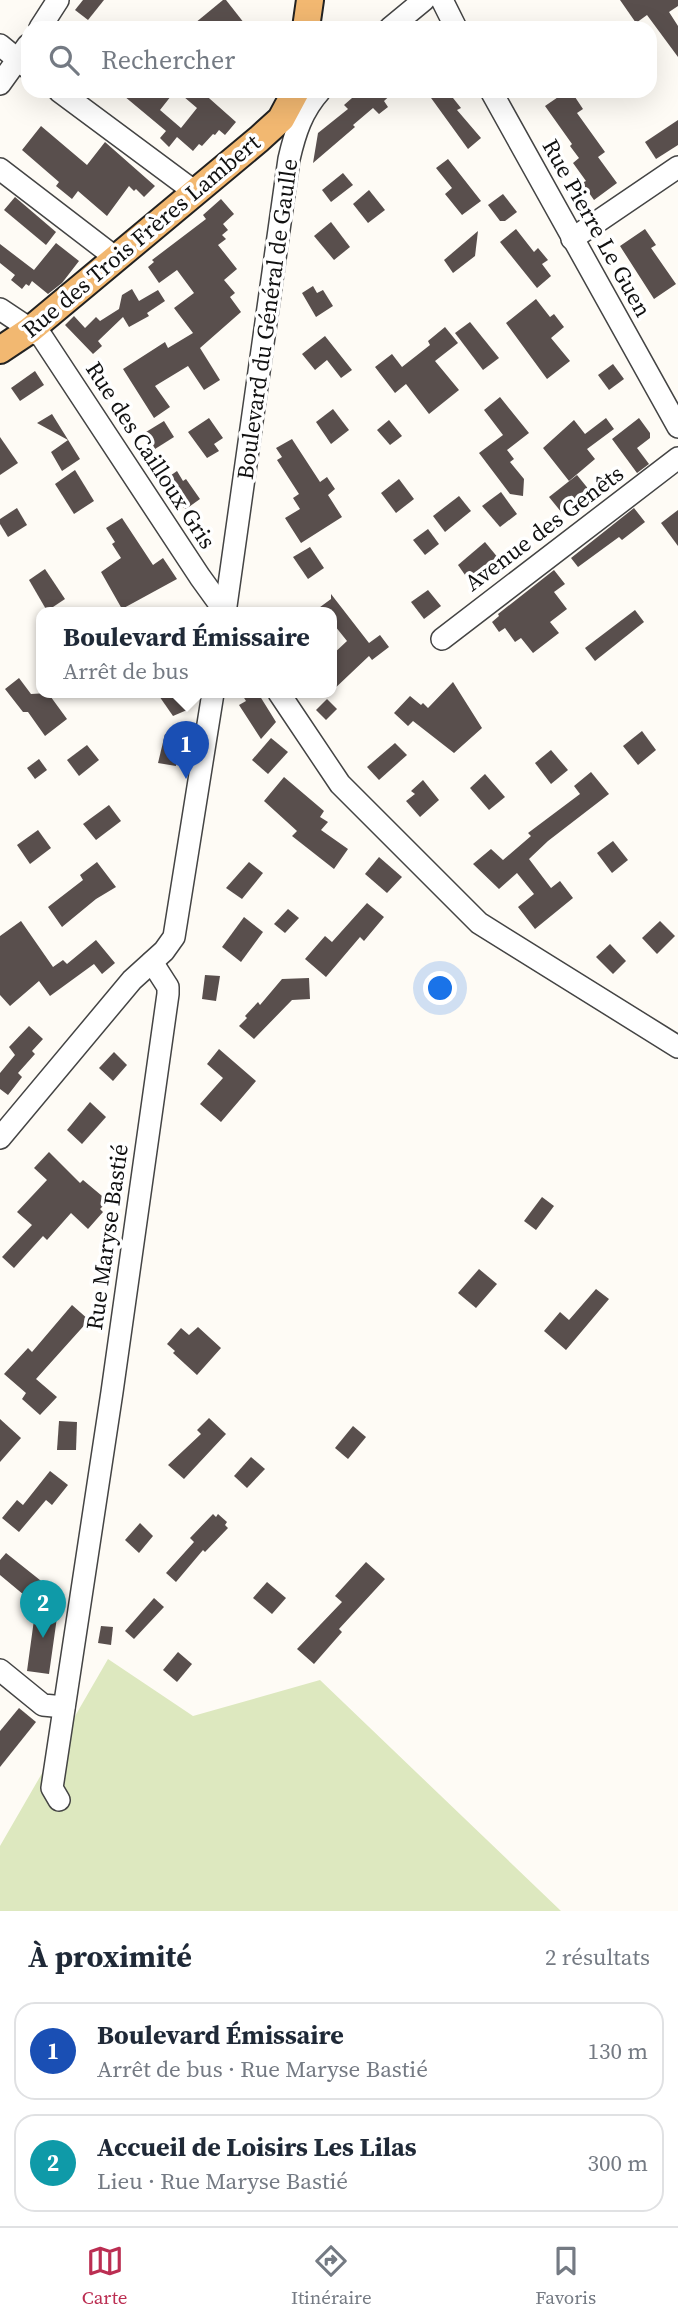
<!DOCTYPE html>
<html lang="fr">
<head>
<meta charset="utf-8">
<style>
  body { margin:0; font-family:"Source Serif 4",serif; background:#f2f2f3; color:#1f2937 }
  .you { position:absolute; left:441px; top:989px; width:24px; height:24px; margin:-18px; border:5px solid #fff; border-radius:50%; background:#1a73e8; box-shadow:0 0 0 10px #1a73e833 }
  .badge { display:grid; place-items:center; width:46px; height:46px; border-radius:50%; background:#bb2e52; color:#fff; font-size:23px; font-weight:700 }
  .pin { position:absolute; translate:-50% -58px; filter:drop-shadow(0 2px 4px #0008) }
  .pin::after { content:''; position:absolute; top:37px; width:24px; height:21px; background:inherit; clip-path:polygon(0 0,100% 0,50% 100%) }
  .popup { position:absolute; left:36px; top:607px; width:301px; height:91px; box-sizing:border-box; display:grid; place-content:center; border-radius:14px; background:#fff; filter:drop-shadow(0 2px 5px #0005); font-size:23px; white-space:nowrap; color:#747a83 }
  .popup b { font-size:26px; color:#1f2937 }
  .popup::after { content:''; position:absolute; left:50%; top:100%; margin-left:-14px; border:14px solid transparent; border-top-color:#fff }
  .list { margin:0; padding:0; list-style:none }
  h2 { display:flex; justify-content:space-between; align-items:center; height:91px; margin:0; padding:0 28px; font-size:30px }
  h2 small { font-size:23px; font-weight:400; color:#747a83 }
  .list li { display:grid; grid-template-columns:46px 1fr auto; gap:21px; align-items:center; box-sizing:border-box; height:98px; margin:0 14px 14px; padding:0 14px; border:2px solid #e0e1e3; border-radius:21px }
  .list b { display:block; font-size:26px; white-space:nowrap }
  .list p { margin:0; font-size:23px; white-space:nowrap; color:#747a83 }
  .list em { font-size:23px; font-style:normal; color:#747a83 }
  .icon { flex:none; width:38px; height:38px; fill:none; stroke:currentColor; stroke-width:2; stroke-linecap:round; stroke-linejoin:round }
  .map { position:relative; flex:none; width:678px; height:1911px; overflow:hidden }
  .search { position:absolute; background:#fff; box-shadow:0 7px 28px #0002; left:21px; right:21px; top:21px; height:77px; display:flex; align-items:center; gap:18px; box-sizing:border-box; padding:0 24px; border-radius:21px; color:#747a83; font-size:26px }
  .sheet { height:315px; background:#fff }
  nav { display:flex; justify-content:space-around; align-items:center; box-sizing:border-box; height:98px; border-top:2px solid #e0e1e3; background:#fff; font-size:19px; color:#747a83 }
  nav a { display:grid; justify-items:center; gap:4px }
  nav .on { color:#bb2e52 }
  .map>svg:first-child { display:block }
  .green { fill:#dde8bf }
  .building { fill:#594f4d }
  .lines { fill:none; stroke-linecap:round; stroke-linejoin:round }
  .minor-casing { stroke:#444; stroke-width:24 }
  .major-casing { stroke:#222; stroke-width:30 }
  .minor { stroke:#fff; stroke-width:21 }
  .major { stroke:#f2b871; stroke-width:26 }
  .labels { text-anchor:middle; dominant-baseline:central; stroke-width:7; stroke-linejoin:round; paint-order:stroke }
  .street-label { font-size:23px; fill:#111; stroke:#fff }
</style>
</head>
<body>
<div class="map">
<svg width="678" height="1911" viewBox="0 0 678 1911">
  <rect width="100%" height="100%" fill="#fefbf5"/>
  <!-- green -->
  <path class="green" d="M108 1659 193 1716 320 1680 561 1911H0V1846Z"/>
  <!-- building -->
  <g class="building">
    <path d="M83 0H104L88 20 75 10Z"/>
    <path d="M223 0H226L248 28H189Z"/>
    <path d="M620 0H678V6L669 12 678 26V57L647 15 636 23Z"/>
    <path d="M118 91H175L160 110 181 128 197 108 177 91H201L236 122 225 135 219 130 215 135 213 134 202 146 199 144 193 151 177 137 169 147 160 138 166 131Z"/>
    <path d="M360 91H395L384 101 388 107 379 114 373 108 353 125 355 127 313 163 318 133 348 109 344 105Z"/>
    <path d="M426 91H461L453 98 461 108 457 110 481 138 468 149Z"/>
    <path d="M567 91H571L583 109 577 113 605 152 598 157 617 183 594 200 582 183 586 181 573 163 579 158 570 146 572 144 545 106Z"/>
    <path d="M678 120V145L656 159 645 142Z"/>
    <path d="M41 126 87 165 105 142 155 186 144 197 136 189 134 191 129 186 107 216 78 191 72 199 56 186 59 182 22 150Z"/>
    <path d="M448 159 481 201 462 215 445 194 452 188 436 168Z"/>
    <path d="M343 173 353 185 331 202 322 190Z"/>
    <path d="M369 190 385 210 368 223 353 204Z"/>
    <path d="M503 194 517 212 505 221H500L488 205Z"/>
    <path d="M15 197 56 232 46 245 4 210Z"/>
    <path d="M221 199 234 214 223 224 228 230 222 235 226 239 218 245 237 269 224 280 235 293 230 297 241 312 200 348 220 380 204 390 188 366 155 386 170 407 154 418 123 369 165 342 168 348 193 333 174 308 194 293 177 270 159 283 148 267 154 262 152 260 206 219 203 215Z"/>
    <path d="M331 222 350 247 334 260 314 236Z"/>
    <path d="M516 229 534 252 538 248 548 260 542 264 551 276 537 288 500 242Z"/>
    <path d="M645 229 656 245 651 248 676 284 654 299 620 246Z"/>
    <path d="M478 231 475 256 453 273 444 260Z"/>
    <path d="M56 243 79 261 62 283 48 294 32 281 29 286 26 284 22 289 11 280 15 275 0 263V244L34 270Z"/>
    <path d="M313 286 317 293 323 290 333 306 316 317 302 293Z"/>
    <path d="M132 289 139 301 158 290 165 301 147 313 149 316 129 327 123 317 98 341 102 346 93 354 65 325 74 316 85 328 96 317 100 321 119 309 122 295Z"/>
    <path d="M536 299 550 317 554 314 564 327 551 338 570 361 547 379 506 323Z"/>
    <path d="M470 322 499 358 483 370 455 333Z"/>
    <path d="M445 327 458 343 435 361 459 390 429 414 406 384 395 393 375 367 392 354 402 367 430 345 428 341Z"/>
    <path d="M325 336 352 370 341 378 327 360 315 370 302 354Z"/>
    <path d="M613 364 624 379 609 390 598 375Z"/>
    <path d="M35 371 44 385 20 401 11 388Z"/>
    <path d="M500 397 529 433 507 450 514 459 510 462 524 479 523 496 510 494 479 453 503 435 484 410Z"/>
    <path d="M333 409 349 430 331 444 316 422Z"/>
    <path d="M52 414 80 459 62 471 51 452 68 440 37 423Z"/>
    <path d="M209 418 223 438 214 444 219 451 207 458 188 432Z"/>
    <path d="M606 418 614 429 587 449 595 459 569 481 543 448 574 420 585 434Z"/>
    <path d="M639 418 650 433V438L637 448 649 464 637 473 612 439Z"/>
    <path d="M389 420 402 436 390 445 377 430Z"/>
    <path d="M164 421 174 437 155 449 146 432Z"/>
    <path d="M0 437 18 463 0 475Z"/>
    <path d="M292 439 320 482 327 477 335 489 328 495 342 517 301 543 285 518 300 509 293 498 299 494 277 460 282 457 276 448Z"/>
    <path d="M75 470 94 501 74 514 55 484Z"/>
    <path d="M177 471 183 481 186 479 200 499 186 509 176 503 164 480Z"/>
    <path d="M577 475 590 491 562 513 549 497Z"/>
    <path d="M399 479 414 499 396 513 381 493Z"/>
    <path d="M501 492 517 514 500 527 482 506Z"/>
    <path d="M459 496 471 511 445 532 433 516Z"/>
    <path d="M17 508 27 525 8 537 0 524V519Z"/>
    <path d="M634 508 645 522 622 540 619 537 578 567 571 558Z"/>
    <path d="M678 510V546L661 523Z"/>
    <path d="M122 518 153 565 163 558 177 579 122 609 101 572 121 558 112 544 115 542 106 528Z"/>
    <path d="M428 529 439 544 425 555 413 540Z"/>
    <path d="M485 542 499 559 470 582 458 565Z"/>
    <path d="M310 547 324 568 308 579 293 557Z"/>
    <path d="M45 569 65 599 47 611 29 580Z"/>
    <path d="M554 570 565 584 554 592 567 609 550 622 559 633 533 653 521 638 515 642 505 628 499 632 492 622 499 616 498 614Z"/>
    <path d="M428 590 441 606 424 619 411 602Z"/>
    <path d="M331 594 369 643 380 635 389 647 372 660 369 656 331 692V656L347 641 331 621V613H312L331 599Z"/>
    <path d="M635 610 644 622 595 661 585 648Z"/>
    <path d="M19 678 31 694 48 693 67 719 45 736 28 712H23L5 689Z"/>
    <path d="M453 682 482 728 454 753 413 721 408 726 394 713 410 696 421 705 423 703 428 708Z"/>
    <path d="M157 693H180L187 710 173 716Z"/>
    <path d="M241 693H258L276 722 261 739 239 705 246 701Z"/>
    <path d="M327 699 337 709 326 720 316 710Z"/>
    <path d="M642 731 656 750 638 765 623 746Z"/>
    <path d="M165 734 178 737 176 766 158 763Z"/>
    <path d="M271 738 288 752 268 774 252 760Z"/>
    <path d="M395 743 407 755 379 780 367 767Z"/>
    <path d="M87 745 99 760 79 776 67 760Z"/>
    <path d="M551 750 568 770 551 784 535 763Z"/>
    <path d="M39 759 47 770 35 779 27 768Z"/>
    <path d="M591 772 609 794 548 841 529 859 551 888 560 881 573 898 535 929 518 907 534 894 517 873 499 889 473 864 491 849 503 860 531 836 528 833 580 794 574 786Z"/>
    <path d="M485 774 505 797 489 810 470 788Z"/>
    <path d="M284 777 324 811 320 817 328 822 321 830 348 849 334 869 292 836 297 831 264 801Z"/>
    <path d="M423 780 439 800 420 817 406 801 415 794 411 791Z"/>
    <path d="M109 805 121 821 96 840 83 824Z"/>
    <path d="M38 830 51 848 30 864 17 845Z"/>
    <path d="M613 841 628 860 612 873 597 853Z"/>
    <path d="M379 857 402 877 387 893 365 874Z"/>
    <path d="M97 862 116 887 96 899 62 927 48 907 83 880 80 875Z"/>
    <path d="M249 862 263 873 242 899 226 888Z"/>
    <path d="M367 903 384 917 364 941 360 937 326 977 305 959 325 936 332 942Z"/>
    <path d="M288 909 299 918 285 933 274 924Z"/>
    <path d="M244 917 263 932 241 962 222 947Z"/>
    <path d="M21 921 53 967 63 960 67 964 96 940 115 963 102 974 94 964 50 996 39 981 10 1006 0 995V936Z"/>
    <path d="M660 921 675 936 657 954 642 938Z"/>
    <path d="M610 944 626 961 613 974 596 957Z"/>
    <path d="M205 975 220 976 216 1001 202 999Z"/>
    <path d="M309 978 310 999 292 1000 254 1039 239 1026 247 1018 245 1016 258 1002 260 1005 282 979Z"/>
    <path d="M29 1026 43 1039 32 1051 35 1054 18 1073 22 1077 8 1095 0 1089V1073L15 1055 9 1047Z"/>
    <path d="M219 1049 256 1081 221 1122 200 1104 223 1078 207 1064Z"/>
    <path d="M114 1052 127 1065 113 1081 99 1068Z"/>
    <path d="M90 1102 106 1117 82 1144 67 1130Z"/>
    <path d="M49 1152 80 1183 83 1180 108 1201 100 1209 103 1212 88 1229 71 1213 47 1240 43 1236 14 1268 2 1257 32 1225 17 1212 47 1180 34 1168Z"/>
    <path d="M542 1197 554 1206 536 1230 524 1221Z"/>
    <path d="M479 1269 497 1284 476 1308 458 1293Z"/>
    <path d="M596 1289 609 1299 566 1350 544 1331 560 1312 569 1320Z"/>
    <path d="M72 1305 89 1320 36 1379 57 1397 40 1415 22 1399 26 1393 4 1374 28 1348 32 1352Z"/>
    <path d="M198 1327 221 1348 197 1375 173 1353 175 1351 167 1344 181 1328 189 1335Z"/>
    <path d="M209 1418 226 1434 184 1479 168 1465 201 1434 197 1430Z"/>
    <path d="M0 1419 21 1438 0 1462Z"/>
    <path d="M59 1421 77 1422 76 1450H57Z"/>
    <path d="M353 1426 366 1437 348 1459 335 1448Z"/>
    <path d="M251 1457 265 1469 247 1488 234 1476Z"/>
    <path d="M50 1471 68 1485 52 1505 46 1500 19 1532 2 1518 17 1500 23 1505Z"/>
    <path d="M213 1514 216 1517 218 1514 227 1522 225 1525 228 1528 205 1552 203 1550 176 1582 166 1573 194 1542 190 1538Z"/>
    <path d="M140 1523 153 1536 139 1553 125 1540Z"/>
    <path d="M6 1553 60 1596 49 1674 27 1671 36 1605 0 1575V1560Z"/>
    <path d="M366 1562 385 1579 339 1629 342 1632 314 1664 297 1649 342 1602 335 1596Z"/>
    <path d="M267 1582 286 1598 272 1614 253 1598Z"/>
    <path d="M154 1598 164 1607 134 1639 125 1631Z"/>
    <path d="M101 1626 113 1627 111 1645 98 1643Z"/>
    <path d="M178 1652 192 1664 177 1682 163 1670Z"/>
    <path d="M19 1708 36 1722 0 1767V1731Z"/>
  </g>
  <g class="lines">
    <defs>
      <g id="minor">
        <path d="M442 0 456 28"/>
        <path d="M40 28 58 0"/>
        <path d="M390 28 424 0"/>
        <path d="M0 45 28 68"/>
        <path d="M0 84 28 45"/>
        <path d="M59 91 195 192"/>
        <path d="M491 91 678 427"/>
        <path d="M0 169 116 258"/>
        <path d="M572 239 678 167"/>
        <path d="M0 309 42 337 200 577 226 613"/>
        <path d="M225 613 289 159C295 133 302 111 320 91"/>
        <path d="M442 639 678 458"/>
        <path d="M279 693 340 784 479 923 678 1047"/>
        <path d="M0 1138 132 980 164 951 174 937 213 693"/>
        <path d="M0 1670 43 1705 64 1707"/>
        <path d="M59 1800 52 1788 112 1392 168 994V987L152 962"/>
      </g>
      <g id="major">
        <path d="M306 28 310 0"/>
        <path d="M0 350 30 330 259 139 281 119 296 91"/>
      </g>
    </defs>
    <!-- minor casing -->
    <use href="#minor" class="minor-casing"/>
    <!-- major casing -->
    <use href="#major" class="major-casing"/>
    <!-- minor -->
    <use href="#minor" class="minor"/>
    <!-- major -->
    <use href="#major" class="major"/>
  </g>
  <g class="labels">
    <!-- street labels -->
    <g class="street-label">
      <text transform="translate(597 228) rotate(61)">Rue Pierre Le Guen</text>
      <text transform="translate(141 236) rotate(-40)">Rue des Trois Frères Lambert</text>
      <text transform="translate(267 319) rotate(-82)">Boulevard du Général de Gaulle</text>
      <text transform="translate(151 455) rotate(57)">Rue des Cailloux Gris</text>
      <text transform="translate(544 528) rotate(-37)">Avenue des Genêts</text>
      <text transform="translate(107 1237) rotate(-82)">Rue Maryse Bastié</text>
    </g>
  </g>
</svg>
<div class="you"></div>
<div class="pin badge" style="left:186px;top:779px;background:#1a4fb4">1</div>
<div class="popup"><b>Boulevard Émissaire</b>Arrêt de bus</div>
<div class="pin badge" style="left:43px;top:1638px;background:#0f9aa8">2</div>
<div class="search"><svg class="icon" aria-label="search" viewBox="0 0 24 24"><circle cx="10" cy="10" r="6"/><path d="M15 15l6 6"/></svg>Rechercher</div>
</div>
<section class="sheet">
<h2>À proximité<small>2 résultats</small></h2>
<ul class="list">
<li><span class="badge" style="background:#1a4fb4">1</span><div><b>Boulevard Émissaire</b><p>Arrêt de bus · Rue Maryse Bastié</p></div><em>130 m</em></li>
<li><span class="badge" style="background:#0f9aa8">2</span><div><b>Accueil de Loisirs Les Lilas</b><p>Lieu · Rue Maryse Bastié</p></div><em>300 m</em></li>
</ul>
</section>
<nav>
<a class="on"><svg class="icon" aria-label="map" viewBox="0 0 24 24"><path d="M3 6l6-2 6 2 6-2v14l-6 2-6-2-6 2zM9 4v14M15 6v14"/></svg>Carte</a>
<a><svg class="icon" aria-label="directions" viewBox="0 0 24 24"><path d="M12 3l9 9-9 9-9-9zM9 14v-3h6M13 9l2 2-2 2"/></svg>Itinéraire</a>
<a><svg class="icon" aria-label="saved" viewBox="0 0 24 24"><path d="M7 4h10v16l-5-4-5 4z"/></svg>Favoris</a>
</nav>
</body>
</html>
